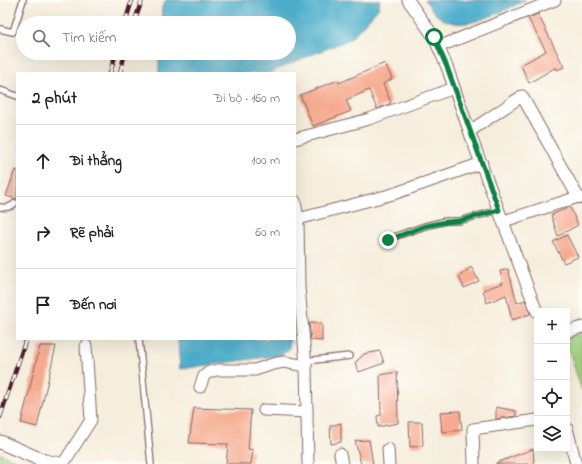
<!DOCTYPE html>
<html lang="vi">
<head>
<meta charset="utf-8">
<style>
  body { margin:0; font-family:"Indie Flower",sans-serif; background:#f2f2f2; color:#202124 }
  .controls { position:absolute; right:12px; bottom:12px; display:grid; overflow:hidden; border-radius:0px; box-shadow:0 4px 16px #0002 }
  .controls button { width:36px; height:36px; display:grid; place-items:center; padding:0; border:0; border-bottom:1px solid #e0e0e0; background:#fff; color:#202124; font:20px sans-serif }
  .stop { position:absolute; width:12px; height:12px; margin:-9px; border:3px solid #0b8043; border-radius:50%; background:#fff }
  .stop.end { background:#0b8043; border-color:#fff; box-shadow:0 1px 4px #0008 }
  .list { margin:0; padding:0; list-style:none }
  h2 { display:flex; justify-content:space-between; align-items:center; height:52px; margin:0; padding:0 16px; font-size:17px }
  h2 small { font-size:13px; font-weight:400; color:#757577 }
  .list li { display:grid; grid-template-columns:26px 1fr auto; gap:12px; align-items:center; box-sizing:border-box; height:72px; padding:0 16px; border-top:1px solid #e0e0e0 }
  .list b { display:block; font-size:15px; white-space:nowrap }
  .list em { font-size:13px; font-style:normal; color:#757577 }
  .icon { flex:none; width:22px; height:22px; fill:none; stroke:currentColor; stroke-width:2; stroke-linecap:round; stroke-linejoin:round }
  .map { position:relative; flex:none; width:582px; height:464px; overflow:hidden }
  .search { position:absolute; background:#fff; box-shadow:0 4px 16px #0002; left:16px; top:16px; width:280px; height:44px; display:flex; align-items:center; gap:10px; box-sizing:border-box; padding:0 14px; border-radius:22px; color:#757577; font-size:15px }
  .panel { position:absolute; background:#fff; box-shadow:0 4px 16px #0002; left:16px; top:72px; width:280px; height:268px; border-radius:0px }
  .map>svg:first-child { display:block }
  .green { fill:#a2d17e; stroke:#767854 }
  .water { fill:#4badca; stroke:#4a667a }
  .building { fill:#f6aa8f }
  .lines { fill:none; stroke-linecap:round; stroke-linejoin:round }
  .service-casing { stroke:#866769; stroke-width:8 }
  .minor-casing { stroke:#866769; stroke-width:13 }
  .tertiary-casing { stroke:#866769; stroke-width:15 }
  .service { stroke:#fff; stroke-width:5.5 }
  .minor { stroke:#fff; stroke-width:11 }
  .tertiary { stroke:#fff; stroke-width:13 }
  .rail-casing { stroke:#4a1f2b; stroke-width:4.5 }
  .rail { stroke:#fdfcf7; stroke-width:3; stroke-dasharray:9; stroke-linecap:butt }
  .route { stroke:#0b8043; stroke-width:5 }
</style>
</head>
<body>
<div class="map">
<svg width="582" height="464" viewBox="0 0 582 464">
  <rect width="100%" height="100%" fill="#fdfcf7"/>
  <filter id="ink" filterUnits="userSpaceOnUse"><feTurbulence type="fractalNoise" baseFrequency=".025" numOctaves="2"/><feDisplacementMap in="SourceGraphic" scale="8" xChannelSelector="R" yChannelSelector="G"/><feConvolveMatrix kernelMatrix="1 2 1 2 8 2 1 2 1" color-interpolation-filters="sRGB"/></filter>
  <filter id="wash" filterUnits="userSpaceOnUse"><feTurbulence type="fractalNoise" baseFrequency=".012" numOctaves="4" result="noise"/><feDisplacementMap in="SourceGraphic" scale="16" xChannelSelector="R" yChannelSelector="G"/><feGaussianBlur stdDeviation="0.9" result="paint"/><feColorMatrix in="noise" values="0 0 0 0 0 0 0 0 0 0 0 0 0 0 0 0 0 1.4 0 .05"/><feComposite in="paint" operator="in"/></filter>
  <g filter="url(#wash)">
    <rect width="100%" height="100%" fill="#f6eedc"/>
    <!-- green -->
    <g class="green">
      <path d="M582 333V391L567 344V338Z"/>
      <path d="M0 453 18 462 26 464H0Z"/>
    </g>
    <!-- water -->
    <g class="water">
      <path d="M166 0H380L378 9 350 39 277 69 269 73H159V53H289V23H161L162 7Z"/>
      <path d="M425 0H526C503 10 465 34 441 18 434 14 430 7 425 0Z"/>
      <path d="M178 339H290L289 349 281 355 180 369Z"/>
    </g>
    <g id="blocks">
      <!-- building -->
      <g class="building">
        <path d="M538 14 564 67 557 70 556 67 529 83 521 65 546 51 528 18Z"/>
        <path d="M385 63 392 79 383 84 391 103 377 109 369 90 346 100 351 111 313 126 300 95 338 80 339 83Z"/>
        <path d="M15 170H17V199L6 196Z"/>
        <path d="M570 207 578 225 558 236 551 215Z"/>
        <path d="M567 235 578 257 564 263 553 242Z"/>
        <path d="M471 267 479 281 464 288 459 277Z"/>
        <path d="M508 269 517 303 525 300 530 314 512 320 506 295 487 303 483 290 503 283 500 271Z"/>
        <path d="M309 323 322 324V341L311 340Z"/>
        <path d="M40 346H56L37 427 21 423Z"/>
        <path d="M380 351 384 363 359 372 355 363 364 354Z"/>
        <path d="M397 372 398 423 378 427 377 416 381 415 380 375Z"/>
        <path d="M496 407 516 411V416L496 419Z"/>
        <path d="M194 408 251 410 248 449 253 450 251 464H226L228 444 189 443Z"/>
        <path d="M460 411 462 430 442 432 440 412Z"/>
        <path d="M409 422H422L423 446 410 447Z"/>
        <path d="M341 423V442L331 444 330 426Z"/>
        <path d="M369 440 373 464H361L355 441Z"/>
        <path d="M533 449 534 464H496V463Z"/>
      </g>
    </g>
  </g>
  <g filter="url(#ink)">
    <use href="#blocks" fill-opacity="0" stroke="#866769" stroke-width="1"/>
    <g class="lines">
      <defs>
        <g id="service">
          <path d="M0 29 13 32 23 0"/>
          <path d="M0 90 17 96"/>
          <path d="M0 207C6 208 11 208 15 203"/>
          <path d="M388 239 425 226 446 221H459L499 210"/>
          <path d="M139 339 151 464"/>
          <path d="M305 361 350 356"/>
        </g>
        <g id="minor">
          <path d="M408 0 434 37 447 67 473 142 537 312"/>
          <path d="M438 47 555 0"/>
          <path d="M470 131 522 96 578 197"/>
          <path d="M295 139 369 119 454 88"/>
          <path d="M295 201 298 219 299 287 306 366 308 464"/>
          <path d="M298 219 393 194 482 163"/>
          <path d="M504 221 578 197 582 198"/>
          <path d="M567 332 582 327"/>
          <path d="M200 387 204 376 209 372 217 370H255L273 364 284 362 306 366"/>
          <path d="M264 410 307 412"/>
          <path d="M567 428 576 464"/>
          <path d="M388 449 389 464"/>
          <path d="M340 454 342 464"/>
          <path d="M63 464 91 420 86 346"/>
          <path d="M474 464 473 429 537 420"/>
        </g>
        <path id="tertiary" d="M0 442 44 461 60 464"/>
      </defs>
      <!-- service casing -->
      <use href="#service" class="service-casing"/>
      <!-- minor casing -->
      <use href="#minor" class="minor-casing"/>
      <!-- tertiary casing -->
      <use href="#tertiary" class="tertiary-casing"/>
      <!-- service -->
      <use href="#service" class="service"/>
      <!-- minor -->
      <use href="#minor" class="minor"/>
      <!-- tertiary -->
      <use href="#tertiary" class="tertiary"/>
      <defs>
        <g id="rail">
          <path d="M125 23 132 0"/>
          <path d="M134 23 142 0"/>
          <path d="M110 73 116 53"/>
          <path d="M120 73 125 53"/>
          <path d="M0 417 26 339"/>
        </g>
      </defs>
      <!-- rail casing -->
      <use href="#rail" class="rail-casing"/>
      <!-- rail -->
      <use href="#rail" class="rail"/>
    </g>
  </g>
  <g class="lines" filter="url(#ink)">
    <!-- route -->
    <path class="route" d="M388 240 425 226 446 222 459 221 499 210 447 67 434 37"/>
  </g>
</svg>
<div class="controls">
<button>+</button>
<button>−</button>
<button><svg class="icon" aria-label="locate" viewBox="0 0 24 24"><circle cx="12" cy="12" r="6"/><path d="M12 2v4M12 18v4M2 12h4M18 12h4"/></svg></button>
<button><svg class="icon" aria-label="layers" viewBox="0 0 24 24"><path d="M12 4l9 5-9 5-9-5zM3 14l9 5 9-5"/></svg></button>
</div>
<div class="stop" style="left:434px;top:37px"></div>
<div class="stop end" style="left:388px;top:240px"></div>
<div class="search"><svg class="icon" aria-label="search" viewBox="0 0 24 24"><circle cx="10" cy="10" r="6"/><path d="M15 15l6 6"/></svg>Tìm kiếm</div>
<section class="panel">
<h2>2 phút<small>Đi bộ · 160 m</small></h2>
<ul class="list">
<li><svg class="icon" aria-label="ahead" viewBox="0 0 24 24"><path d="M12 20V5M6 11l6-6 6 6"/></svg><div><b>Đi thẳng</b></div><em>100 m</em></li>
<li><svg class="icon" aria-label="right" viewBox="0 0 24 24"><path d="M7 20v-9h11M14 6l5 5-5 5"/></svg><div><b>Rẽ phải</b></div><em>60 m</em></li>
<li><svg class="icon" aria-label="arrive" viewBox="0 0 24 24"><path d="M6 21V4h12l-3 4 3 4H6"/></svg><div><b>Đến nơi</b></div></li>
</ul>
</section>
</div>
</body>
</html>
